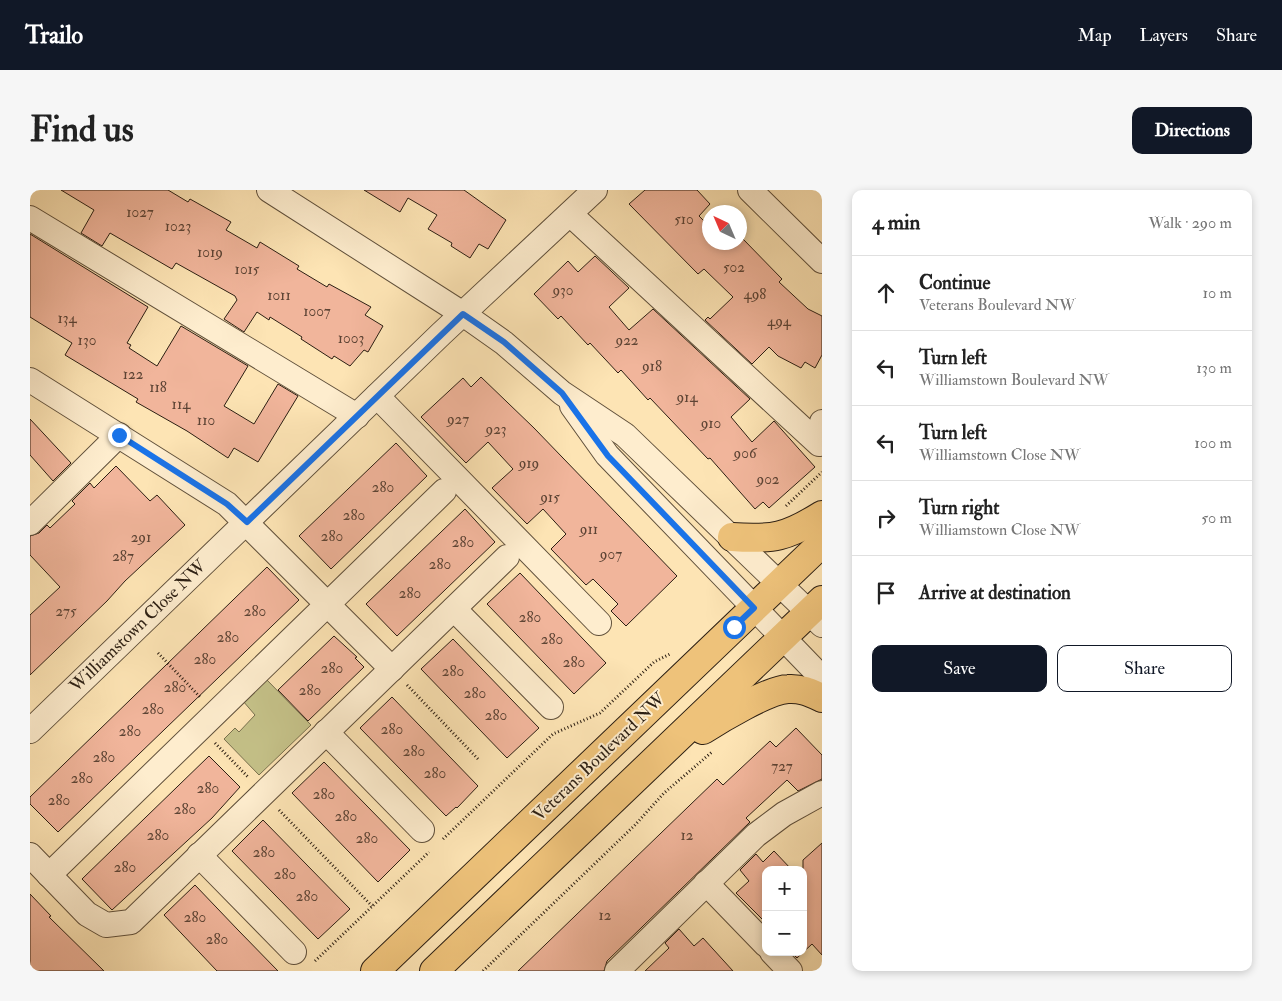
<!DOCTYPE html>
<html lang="en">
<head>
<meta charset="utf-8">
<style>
  body { margin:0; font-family:"IM FELL Double Pica",serif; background:#f6f6f6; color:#222 }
  .controls { position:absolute; right:15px; bottom:15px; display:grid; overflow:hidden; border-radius:10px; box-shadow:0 2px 8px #0003 }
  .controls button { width:45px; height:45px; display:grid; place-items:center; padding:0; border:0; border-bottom:1px solid #e0e0e0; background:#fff; color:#222; font:25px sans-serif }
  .compass { position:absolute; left:672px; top:15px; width:45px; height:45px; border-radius:50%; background:#fff; box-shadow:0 2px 8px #0003; rotate:316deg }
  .stop { position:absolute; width:15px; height:15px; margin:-11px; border:4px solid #1a73e8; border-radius:50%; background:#fff }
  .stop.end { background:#1a73e8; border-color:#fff; box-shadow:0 1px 5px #0008 }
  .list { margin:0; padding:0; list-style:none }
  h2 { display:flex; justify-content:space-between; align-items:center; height:65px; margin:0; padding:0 20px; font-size:21px }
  h2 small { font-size:16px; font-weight:400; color:#767676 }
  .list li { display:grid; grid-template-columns:32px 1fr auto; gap:15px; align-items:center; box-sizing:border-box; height:75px; padding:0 20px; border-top:1px solid #e0e0e0 }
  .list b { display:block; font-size:19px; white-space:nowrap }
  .list p { margin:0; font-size:16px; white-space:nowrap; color:#767676 }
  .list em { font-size:16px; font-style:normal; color:#767676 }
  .actions { display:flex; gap:10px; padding:15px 20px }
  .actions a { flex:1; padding:11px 0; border:1px solid #111827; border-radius:10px; text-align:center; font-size:18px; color:#111827 }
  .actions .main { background:#111827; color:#fff }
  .icon { flex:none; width:28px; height:28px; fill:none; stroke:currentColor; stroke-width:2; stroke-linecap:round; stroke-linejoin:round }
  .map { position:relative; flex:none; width:792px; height:781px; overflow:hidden; border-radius:10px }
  header { display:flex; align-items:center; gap:30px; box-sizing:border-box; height:70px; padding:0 25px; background:#111827; color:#fff }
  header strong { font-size:24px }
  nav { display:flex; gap:28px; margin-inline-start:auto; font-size:18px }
  .intro { display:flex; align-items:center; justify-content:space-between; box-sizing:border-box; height:120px; padding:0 30px }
  h1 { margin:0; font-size:35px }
  .button { padding:12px 22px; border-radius:10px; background:#111827; color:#fff; font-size:18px; font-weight:700 }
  main { display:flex; gap:30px; padding:0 30px }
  aside { flex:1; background:#fff; border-radius:10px; box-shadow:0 2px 8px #0003 }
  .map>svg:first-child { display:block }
  .green { fill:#c5c289; stroke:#78704e }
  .building { fill:#f1b59b; stroke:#2c1f13 }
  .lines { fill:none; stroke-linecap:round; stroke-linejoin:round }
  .minor-casing { stroke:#60503b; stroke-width:26 }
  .major-casing { stroke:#2c1f13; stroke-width:30 }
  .path { stroke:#2c1f13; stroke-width:3; stroke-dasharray:1 2.5; stroke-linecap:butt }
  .minor { stroke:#feedce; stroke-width:24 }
  .major { stroke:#eec27a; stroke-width:28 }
  .route { stroke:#1a73e8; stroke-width:6 }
  .labels { text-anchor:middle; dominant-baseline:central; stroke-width:4; stroke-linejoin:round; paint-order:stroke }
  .number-label { font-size:15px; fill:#5d4435 }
  .street-label { font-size:18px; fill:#2c1f13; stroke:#feedce }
</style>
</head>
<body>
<header>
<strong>Trailo</strong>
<nav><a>Map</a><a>Layers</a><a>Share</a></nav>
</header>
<div class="intro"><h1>Find us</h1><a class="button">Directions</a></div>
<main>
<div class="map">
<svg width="792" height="781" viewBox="0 0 792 781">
  <rect width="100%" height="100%" fill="#fde4b4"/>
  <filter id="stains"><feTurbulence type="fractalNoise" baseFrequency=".004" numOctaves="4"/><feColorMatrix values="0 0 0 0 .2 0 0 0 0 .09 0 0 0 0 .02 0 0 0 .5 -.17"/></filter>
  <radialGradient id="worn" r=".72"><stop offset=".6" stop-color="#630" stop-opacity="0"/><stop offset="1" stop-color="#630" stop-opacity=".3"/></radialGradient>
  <!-- green -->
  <path class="green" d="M236 489 281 535 229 585 194 549 205 538 209 542 225 525 213 511Z"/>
  <!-- building -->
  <g class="building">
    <path d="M31 0H138L158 12 160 9 201 32 196 40 227 58 230 52 269 76 267 79 297 97 299 94 341 117 335 125 353 136 338 162 334 160 320 176 304 166 302 169 271 149 272 147 240 127 239 130 227 122 214 142 194 129 207 110 205 106 146 73 142 79 80 43 72 56 51 43 64 20Z"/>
    <path d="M334 0H434L476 30 458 59 449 54 440 68 421 56 422 53 398 39 407 25 378 8 370 22Z"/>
    <path d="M615 0H667L680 14 669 26 680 37V52H710L713 49 752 89 749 92 778 119 792 126V165L785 178 775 172 771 178 748 166 739 157 722 174 675 130 678 127 680 129 703 107 674 79 668 84 599 14Z"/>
    <path d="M0 44 118 117 97 153 101 155 99 158 127 176 151 136 218 176 194 216 224 234 248 194 268 206 228 272 204 258 198 268 157 241 106 212 108 209 35 165 42 153 0 127Z"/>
    <path d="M565 66 599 98 579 117 599 140 623 119 720 209 701 227 722 252 744 231 785 277 739 318 733 312 725 319 680 268 678 269 620 208 618 210 591 180 588 183 560 153 558 155 531 126 528 129 504 104 538 71 548 82Z"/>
    <path d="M451 187 504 238 647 386 596 436 581 421 588 414 563 389 556 395 521 359 536 344 513 319 497 334 462 298 483 279 458 252 436 273 391 227 433 188 441 197Z"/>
    <path d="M0 229 41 273 23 291 0 265Z"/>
    <path d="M366 253 397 286 301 379 269 346Z"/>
    <path d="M86 276 120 311 127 305 155 335 95 391 77 411 0 485V425L30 397 0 365V346L9 343 17 335 20 338 45 314 42 311 60 293 64 298Z"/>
    <path d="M435 319 465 352 367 446 336 414Z"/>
    <path d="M237 377 269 410 28 642 0 614V607Z"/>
    <path d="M490 383 576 473 544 504 457 414Z"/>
    <path d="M304 446 327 467 325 468 334 477 278 531 248 500Z"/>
    <path d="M423 449 509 538 477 568 391 479Z"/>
    <path d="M362 507 448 596 427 618 426 617 416 626 330 538Z"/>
    <path d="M766 538 792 565V589L768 601 757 590 716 628 720 632 577 771 574 781H488L687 589 693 595 740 551 746 557Z"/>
    <path d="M179 566 210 597 182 628 82 720 52 689Z"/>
    <path d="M294 572 380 660 348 692 262 603Z"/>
    <path d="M233 630 320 719 288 749 202 661Z"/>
    <path d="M792 653V765L782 754 767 768 761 762H773V670Z"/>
    <path d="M744 661 762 680H736V733L706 703 719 691 710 680 726 664 733 672Z"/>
    <path d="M165 695 208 740 248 781H187L134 725Z"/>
    <path d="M0 704 21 726 19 727 74 781H0Z"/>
    <path d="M649 739 664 756 673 748 703 781H615L639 758 635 753Z"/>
  </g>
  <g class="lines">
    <defs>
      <g id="minor">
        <path d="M239 0 433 124 474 153 532 203 595 245 792 435"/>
        <path d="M720 0 792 71"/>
        <path d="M540 24 789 254 792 232"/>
        <path d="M0 28 327 226"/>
        <path d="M0 190 197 314 362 479"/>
        <path d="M347 206 569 433"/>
        <path d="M542 216 577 265 792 488"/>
        <path d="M0 333 89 245"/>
        <path d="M424 419 521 517"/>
        <path d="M0 541 411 144 565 0"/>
        <path d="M296 542 392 640"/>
        <path d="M0 665 57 724 76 735 101 732 477 367"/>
        <path d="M169 665 264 762"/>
        <path d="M19 685 414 301"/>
        <path d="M676 693 736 755"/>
        <path d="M742 762 760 781"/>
        <path d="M587 781 726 645 754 624 792 603"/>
      </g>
      <g id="major">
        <path d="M702 347C743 350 757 347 792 325"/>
        <path d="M673 540C690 529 738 500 758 499 771 498 781 503 792 508"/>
        <path d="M345 781 792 353"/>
        <path d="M404 781 792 410"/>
      </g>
    </defs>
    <!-- minor casing -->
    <use href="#minor" class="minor-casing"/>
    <!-- major casing -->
    <use href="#major" class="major-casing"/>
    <!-- path -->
    <g class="path">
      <path d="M756 316 792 282"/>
      <path d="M128 463 171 508"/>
      <path d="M377 495 449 570"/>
      <path d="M185 553 219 588"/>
      <path d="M249 620 342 716"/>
      <path d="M413 649 523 544 570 523 624 472 640 464"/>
      <path d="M285 771 399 662"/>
      <path d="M453 781 605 635 634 603 682 562"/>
    </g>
    <!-- minor -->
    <use href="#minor" class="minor"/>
    <!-- major -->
    <use href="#major" class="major"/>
  </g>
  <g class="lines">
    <!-- route -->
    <path class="route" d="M89 245 197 314 217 332 433 124 474 152 532 203 578 266 724 418 704 437"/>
  </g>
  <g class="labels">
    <!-- number labels -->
    <g class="number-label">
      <text x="110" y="22">1027</text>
      <text x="654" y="29">510</text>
      <text x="148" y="36">1023</text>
      <text x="180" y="62">1019</text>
      <text x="704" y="77">502</text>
      <text x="217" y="79">1015</text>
      <text x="533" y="100">930</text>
      <text x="725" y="104">498</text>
      <text x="249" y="105">1011</text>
      <text x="287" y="121">1007</text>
      <text x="37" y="128">134</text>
      <text x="749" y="131">494</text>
      <text x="321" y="148">1003</text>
      <text x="57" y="150">130</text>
      <text x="597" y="150">922</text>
      <text x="622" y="176">918</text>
      <text x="103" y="184">122</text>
      <text x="128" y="197">118</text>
      <text x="657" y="207">914</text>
      <text x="151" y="214">114</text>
      <text x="428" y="229">927</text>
      <text x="176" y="230">110</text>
      <text x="681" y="233">910</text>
      <text x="466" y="239">923</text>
      <text x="715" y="263">906</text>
      <text x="499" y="273">919</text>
      <text x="738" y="289">902</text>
      <text x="353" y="297">280</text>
      <text x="520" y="307">915</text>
      <text x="324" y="325">280</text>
      <text x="559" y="339">911</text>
      <text x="302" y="346">280</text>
      <text x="111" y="347">291</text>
      <text x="433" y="352">280</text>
      <text x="581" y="364">907</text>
      <text x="93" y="366">287</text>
      <text x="410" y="374">280</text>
      <text x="380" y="403">280</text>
      <text x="36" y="421">275</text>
      <text x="225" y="421">280</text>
      <text x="500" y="427">280</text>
      <text x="198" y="447">280</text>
      <text x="522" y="449">280</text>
      <text x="175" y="469">280</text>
      <text x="544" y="472">280</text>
      <text x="302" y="478">280</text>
      <text x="423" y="481">280</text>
      <text x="145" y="497">280</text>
      <text x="280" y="500">280</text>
      <text x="445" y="503">280</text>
      <text x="123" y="519">280</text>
      <text x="466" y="525">280</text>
      <text x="362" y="539">280</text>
      <text x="100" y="541">280</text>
      <text x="384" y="561">280</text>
      <text x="74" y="567">280</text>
      <text x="752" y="576">727</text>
      <text x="405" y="583">280</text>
      <text x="52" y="588">280</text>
      <text x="178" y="598">280</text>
      <text x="294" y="604">280</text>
      <text x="29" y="610">280</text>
      <text x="155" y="619">280</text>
      <text x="316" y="626">280</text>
      <text x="128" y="645">280</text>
      <text x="657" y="645">12</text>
      <text x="337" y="648">280</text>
      <text x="234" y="662">280</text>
      <text x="95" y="677">280</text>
      <text x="255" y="684">280</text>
      <text x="277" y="706">280</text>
      <text x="575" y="725">12</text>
      <text x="165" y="727">280</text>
      <text x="187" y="749">280</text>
    </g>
    <!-- street labels -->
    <g class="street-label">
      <text transform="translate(108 436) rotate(-44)">Williamstown Close NW</text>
      <text transform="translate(569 567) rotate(-44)">Veterans Boulevard NW</text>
    </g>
  </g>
  <rect width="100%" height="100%" filter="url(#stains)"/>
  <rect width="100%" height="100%" fill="url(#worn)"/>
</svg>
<div class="controls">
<button>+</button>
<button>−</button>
</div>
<svg class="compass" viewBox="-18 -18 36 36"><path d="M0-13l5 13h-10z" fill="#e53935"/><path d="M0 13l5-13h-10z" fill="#767676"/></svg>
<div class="stop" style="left:704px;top:437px"></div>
<div class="stop end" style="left:89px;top:245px"></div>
</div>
<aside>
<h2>4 min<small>Walk · 290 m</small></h2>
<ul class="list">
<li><svg class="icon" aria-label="ahead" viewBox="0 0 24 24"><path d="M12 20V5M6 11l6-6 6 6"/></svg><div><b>Continue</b><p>Veterans Boulevard NW</p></div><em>10 m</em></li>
<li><svg class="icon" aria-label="left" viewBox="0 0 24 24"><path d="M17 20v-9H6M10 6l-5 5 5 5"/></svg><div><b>Turn left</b><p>Williamstown Boulevard NW</p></div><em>130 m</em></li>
<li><svg class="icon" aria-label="left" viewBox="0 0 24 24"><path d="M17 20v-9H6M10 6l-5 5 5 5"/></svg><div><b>Turn left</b><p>Williamstown Close NW</p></div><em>100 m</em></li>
<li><svg class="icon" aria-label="right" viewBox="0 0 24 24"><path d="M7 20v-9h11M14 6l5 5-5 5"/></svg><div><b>Turn right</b><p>Williamstown Close NW</p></div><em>50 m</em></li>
<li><svg class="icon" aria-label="arrive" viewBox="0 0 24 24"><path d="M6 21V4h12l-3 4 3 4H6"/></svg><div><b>Arrive at destination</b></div></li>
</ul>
<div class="actions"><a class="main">Save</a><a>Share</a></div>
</aside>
</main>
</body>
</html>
